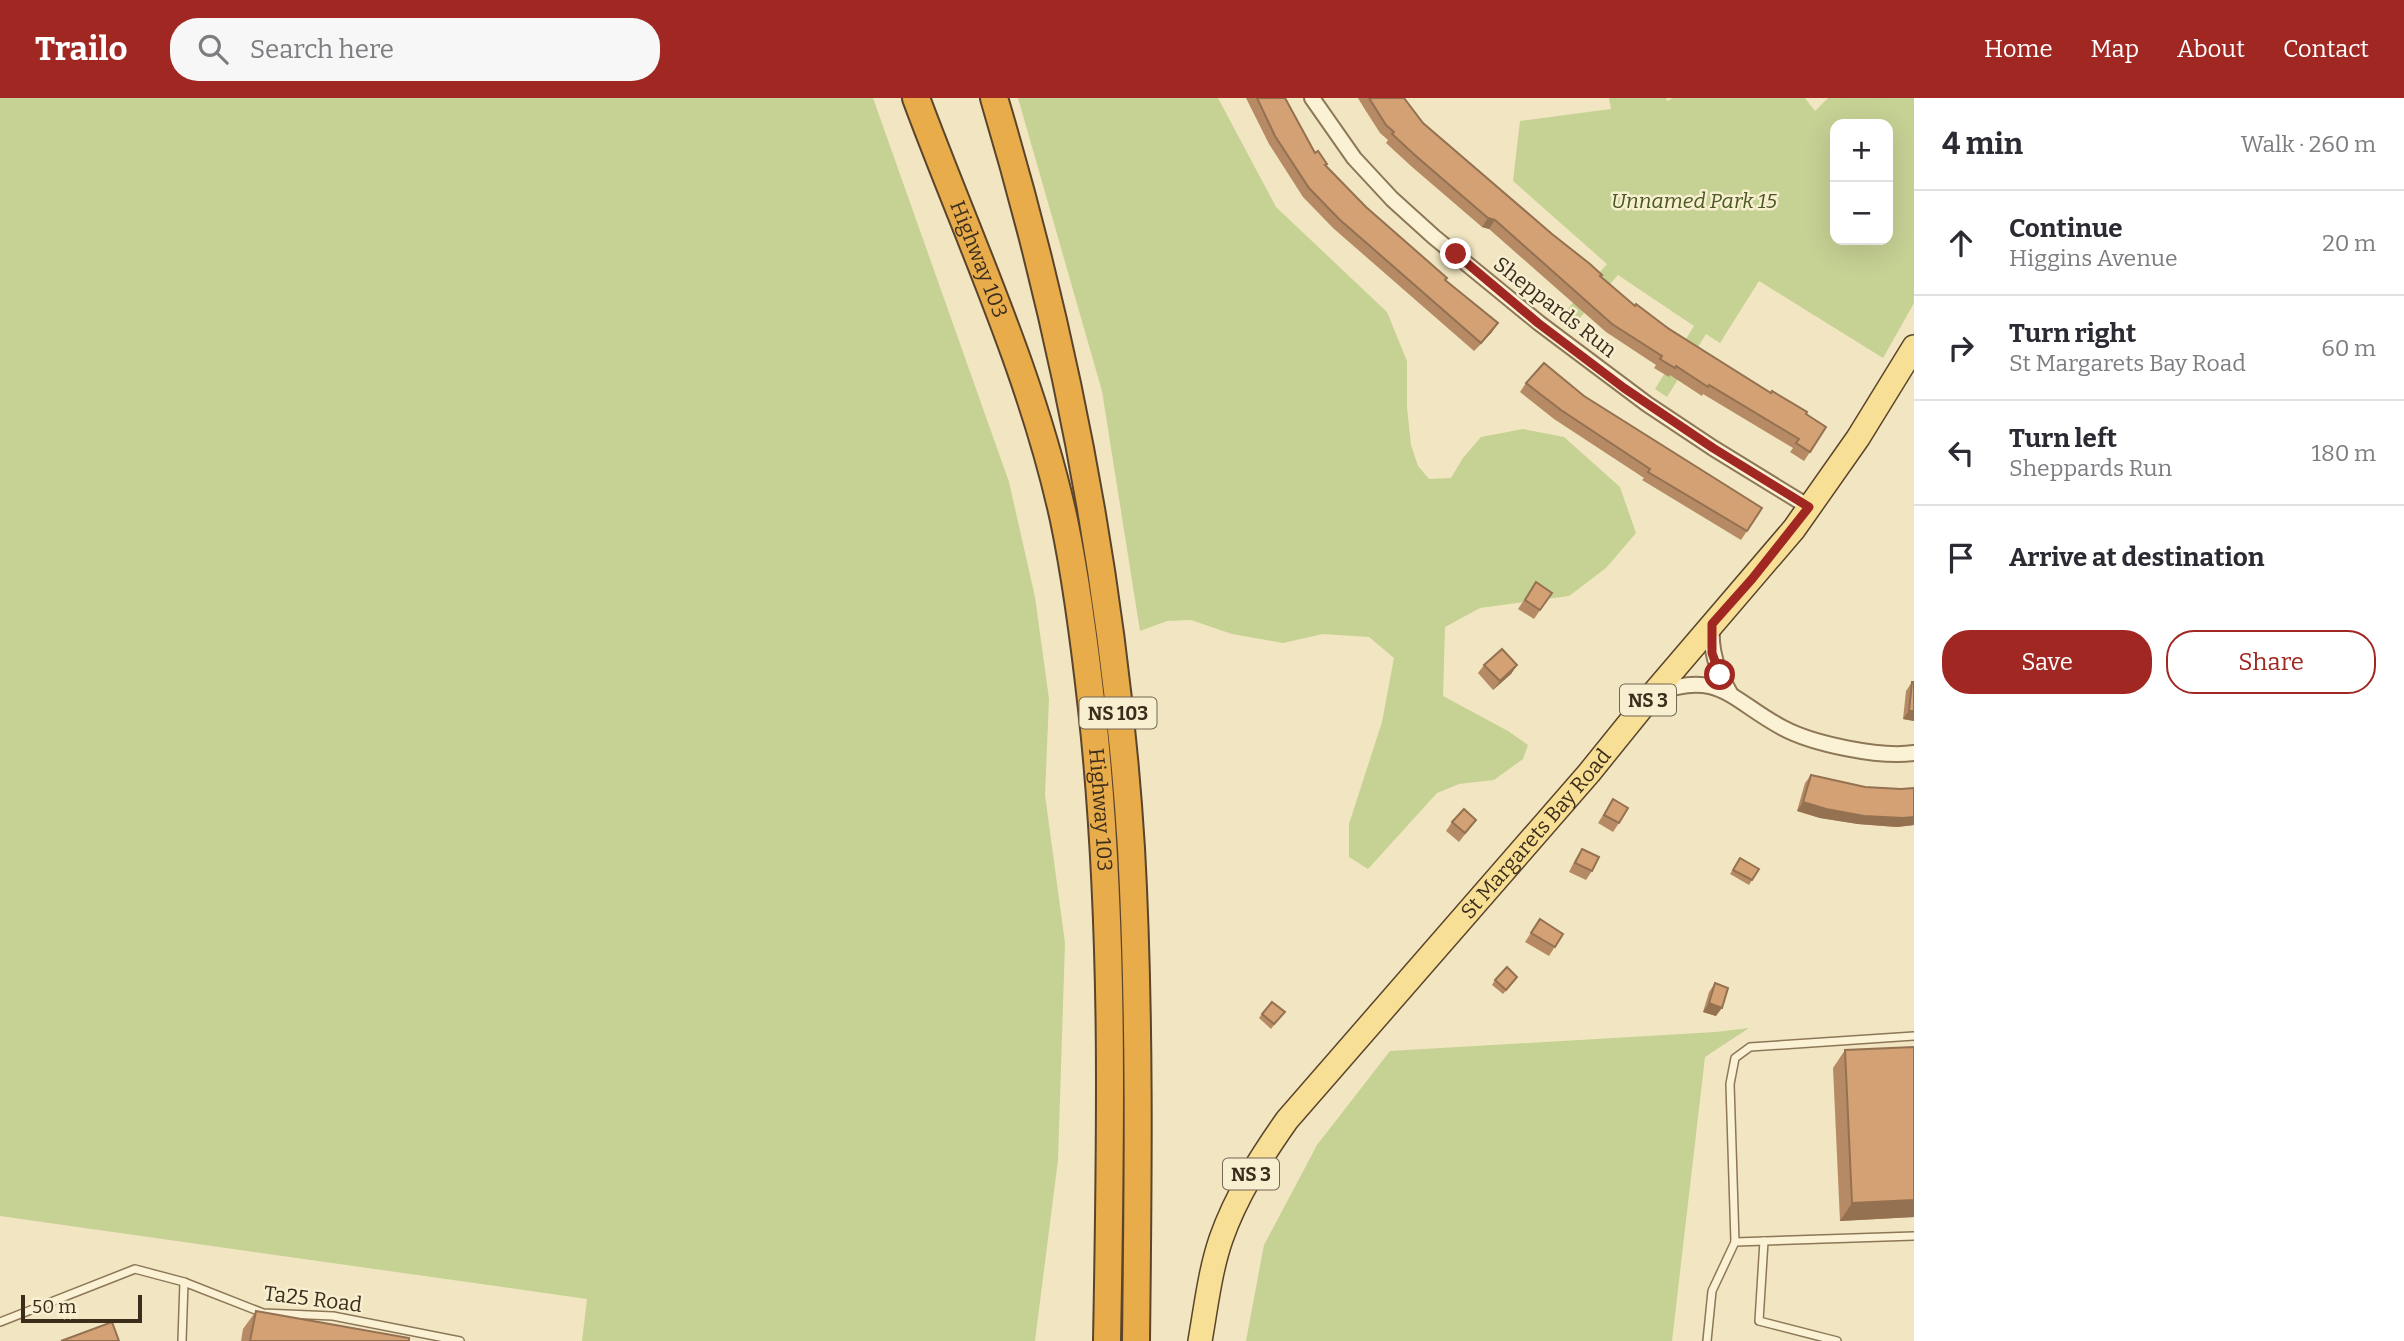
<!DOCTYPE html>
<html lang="en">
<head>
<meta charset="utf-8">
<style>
  body { margin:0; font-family:Bitter,serif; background:#f7f7f7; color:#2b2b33 }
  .controls { position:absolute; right:21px; top:21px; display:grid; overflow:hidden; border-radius:14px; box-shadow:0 7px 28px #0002 }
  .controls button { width:63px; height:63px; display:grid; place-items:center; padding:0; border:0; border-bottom:2px solid #e1e1e2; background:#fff; color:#2b2b33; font:35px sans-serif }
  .scale { position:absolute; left:21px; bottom:18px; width:121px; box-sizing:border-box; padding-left:7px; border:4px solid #3b2d1c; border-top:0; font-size:19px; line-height:24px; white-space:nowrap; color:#3b2d1c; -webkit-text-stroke:5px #f8efd1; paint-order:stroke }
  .stop { position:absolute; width:21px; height:21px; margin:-16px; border:5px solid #a12822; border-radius:50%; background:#fff }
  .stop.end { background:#a12822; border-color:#fff; box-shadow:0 2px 7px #0008 }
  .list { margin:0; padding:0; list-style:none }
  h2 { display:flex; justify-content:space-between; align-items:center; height:91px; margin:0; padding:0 28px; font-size:30px }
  h2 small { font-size:23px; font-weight:400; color:#7c7c81 }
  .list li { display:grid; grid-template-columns:46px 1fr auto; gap:21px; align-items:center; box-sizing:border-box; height:105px; padding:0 28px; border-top:2px solid #e1e1e2 }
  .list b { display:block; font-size:26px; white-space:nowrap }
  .list p { margin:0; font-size:23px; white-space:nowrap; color:#7c7c81 }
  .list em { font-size:23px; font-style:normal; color:#7c7c81 }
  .actions { display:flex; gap:14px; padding:21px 28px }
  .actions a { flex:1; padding:16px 0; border:2px solid #a12822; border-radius:28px; text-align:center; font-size:24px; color:#a12822 }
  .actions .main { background:#a12822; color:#fff }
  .icon { flex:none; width:38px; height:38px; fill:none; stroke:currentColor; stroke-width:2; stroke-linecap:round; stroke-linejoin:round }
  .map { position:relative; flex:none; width:1914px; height:1243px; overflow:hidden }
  header { display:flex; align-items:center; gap:42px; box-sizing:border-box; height:98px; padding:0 35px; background:#a12822; color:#fff }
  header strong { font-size:33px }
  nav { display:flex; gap:38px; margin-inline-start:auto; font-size:24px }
  .search { width:490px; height:63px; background:#f7f7f7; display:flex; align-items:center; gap:18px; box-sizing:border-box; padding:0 24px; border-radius:28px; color:#7c7c81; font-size:26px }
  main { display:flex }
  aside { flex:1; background:#fff }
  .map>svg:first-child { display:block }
  .green { fill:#c6d194; fill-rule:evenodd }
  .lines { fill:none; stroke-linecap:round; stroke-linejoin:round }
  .lane-casing { stroke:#8d7757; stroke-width:10 }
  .street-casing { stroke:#8d7757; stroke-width:18 }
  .primary-casing { stroke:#5a442c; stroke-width:26 }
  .highway-casing { stroke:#5a442c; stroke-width:30 }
  .lane { stroke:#fbf2d5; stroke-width:7 }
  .street { stroke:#fbf2d5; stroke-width:14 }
  .primary { stroke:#f8df96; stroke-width:23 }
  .highway { stroke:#e8ac4b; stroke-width:26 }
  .wall { fill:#b58a64 }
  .shaded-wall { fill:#947151 }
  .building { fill:#d3a174; stroke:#947151; stroke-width:2 }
  .route { stroke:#a12822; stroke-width:9 }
  .labels { text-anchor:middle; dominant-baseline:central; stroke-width:5; stroke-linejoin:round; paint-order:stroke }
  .shield { fill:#f8efd1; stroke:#746752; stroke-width:2 }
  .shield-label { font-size:19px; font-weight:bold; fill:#3b2d1c }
  .park-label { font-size:21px; font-style:italic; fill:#485921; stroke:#f8efd1 }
  .street-label { font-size:21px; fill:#3b2d1c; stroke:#f8efd1 }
</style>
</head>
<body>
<header>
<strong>Trailo</strong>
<div class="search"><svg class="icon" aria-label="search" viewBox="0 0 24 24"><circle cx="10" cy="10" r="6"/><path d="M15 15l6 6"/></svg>Search here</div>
<nav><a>Home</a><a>Map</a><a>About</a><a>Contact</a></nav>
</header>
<main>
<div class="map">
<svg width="1914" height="1243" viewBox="0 0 1914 1243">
  <rect width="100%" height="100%" fill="#f1e6c1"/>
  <!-- green -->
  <g class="green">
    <path d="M0 0H873L1009 384 1035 499 1049 601 1045 697 1065 845 1058 1062 1035 1243H582L587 1201 0 1118Z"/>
    <path d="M1018 0H1218L1276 109 1387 214 1407 263V309L1411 347 1418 368 1429 381 1451 380 1463 360 1481 339 1523 331 1564 339 1620 389 1636 435 1606 470 1569 498 1480 510 1445 529 1443 598 1508 633 1528 647 1523 661 1494 682 1459 686 1437 695 1368 771 1349 759V726L1382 624 1394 560 1369 539 1323 536 1283 545 1232 536 1191 522 1167 523 1140 533 1102 293Z"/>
    <path d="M1609 0H1666L1667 3 1673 0H1805L1815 13 1828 0H1914V205L1883 260 1759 183 1720 245 1706 236 1667 299 1655 291 1694 228 1618 177 1570 231 1559 221 1607 166 1513 83 1520 23 1611 11ZM1835 26H1888V142H1835Z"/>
    <path d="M1749 930 1705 959 1672 1243H1246L1264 1147 1317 1047 1390 953 1716 934Z"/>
  </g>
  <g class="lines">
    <defs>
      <g id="lane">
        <path d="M1764 1143 1759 1223 1837 1243"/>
        <path d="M1735 1144 1914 1138"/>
        <path d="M0 1224 135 1171 184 1184"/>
        <path d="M182 1243 184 1184 263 1215 333 1218 460 1243"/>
        <path d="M1707 1243 1712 1193 1735 1144 1730 986 1735 960 1750 949 1914 938"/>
      </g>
      <g id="street">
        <path d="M1312 0 1354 60 1392 101 1434 139 1539 225 1647 306 1713 350 1809 409"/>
        <path d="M1712 527C1710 553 1717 572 1730 595"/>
        <path d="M1657 595C1719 571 1732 603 1783 630 1813 646 1880 660 1914 655"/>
      </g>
      <g id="primary">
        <path id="s1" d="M1200 1243C1206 1209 1210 1173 1221 1141 1236 1098 1261 1059 1287 1022L1589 675 1652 597 1794 431 1858 340 1914 249"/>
      </g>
      <g id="highway">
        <path id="s2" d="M916 0C968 140 1032 275 1064 422 1077 484 1085 548 1092 611 1115 821 1111 1032 1107 1243"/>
        <path d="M994 0C1067 244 1115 496 1131 750 1140 914 1138 1079 1136 1243"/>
      </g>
    </defs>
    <!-- lane casing -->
    <use href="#lane" class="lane-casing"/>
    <!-- street casing -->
    <use href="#street" class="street-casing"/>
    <!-- primary casing -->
    <use href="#primary" class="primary-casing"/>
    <!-- highway casing -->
    <use href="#highway" class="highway-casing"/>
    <!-- lane -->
    <use href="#lane" class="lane"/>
    <!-- street -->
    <use href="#street" class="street"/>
    <!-- primary -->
    <use href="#primary" class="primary"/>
    <!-- highway -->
    <use href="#highway" class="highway"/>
  </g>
  <!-- wall -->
  <g class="wall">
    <path d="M1246 0H1285L1315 55 1327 66 1326 68 1366 109 1445 183 1492 234 1474 253 1333 130 1303 99 1269 46Z"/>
    <path d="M1358 0H1404L1423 25 1635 208 1771 295 1806 316 1810 354 1804 363 1790 354 1793 350 1703 296 1702 298 1670 277 1669 279 1654 270 1656 267 1606 234 1489 131 1482 129 1411 68 1386 45 1388 42 1380 35 1364 10Z"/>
    <path d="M1526 285 1747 433 1741 442 1642 382 1644 380 1554 321 1520 294Z"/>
    <path d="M1536 484 1552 495 1534 521 1518 511Z"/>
    <path d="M1484 567H1517L1511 576 1493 592 1478 575Z"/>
    <path d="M1912 584H1914V623L1903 621 1906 593Z"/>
    <path d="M1811 677 1865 689 1901 691 1914 690V727L1897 729 1858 726 1820 720 1797 713 1805 685Z"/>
    <path d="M1613 701 1619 725 1613 734 1598 725Z"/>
    <path d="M1476 722 1459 744 1446 733 1452 724Z"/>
    <path d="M1582 751 1592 773 1586 782 1569 774 1576 760Z"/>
    <path d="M1740 760 1759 771 1749 787 1730 776Z"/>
    <path d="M1540 821 1563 836 1549 858 1525 844Z"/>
    <path d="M1495 882 1514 883 1503 896 1492 887Z"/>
    <path d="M1715 885 1716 918 1703 914 1709 894Z"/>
    <path d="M1262 916 1281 918 1271 931 1259 920Z"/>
    <path d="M1845 952 1914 1119 1840 1123 1833 970Z"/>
    <path d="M256 1213 409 1243H241L243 1231Z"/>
  </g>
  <!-- shaded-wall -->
  <g class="shaded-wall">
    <path d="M1488 120 1495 122 1489 131 1482 129Z"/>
    <path d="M1498 225 1492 234 1474 253 1481 245Z"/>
    <path d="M1517 567 1511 576 1493 592 1500 583Z"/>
    <path d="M1909 613H1914V623L1903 621Z"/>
    <path d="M1803 704 1914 719V727L1897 729 1858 726 1820 720 1797 713Z"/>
    <path d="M1709 905 1722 910 1716 918 1703 914Z"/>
    <path d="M1914 1102V1119L1840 1123 1852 1105Z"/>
  </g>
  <!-- building -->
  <g class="building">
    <path d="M1257 0H1285L1315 55 1318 53 1327 66 1325 67 1366 109 1447 180 1445 182 1498 225 1481 245 1339 121 1309 90 1275 38Z"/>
    <path d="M1369 0H1404L1423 25 1552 136 1590 166 1602 177 1600 178 1635 208 1636 206 1669 231 1771 295 1772 293 1807 314 1806 316 1826 329 1810 354 1796 345 1799 341 1709 287 1708 289 1676 268 1675 270 1660 261 1662 258 1612 226 1495 122 1488 120 1417 59 1392 36 1394 34 1386 27Z"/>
    <path d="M1544 265 1584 298 1762 410 1747 433 1648 374 1650 371 1561 312 1526 285Z"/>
    <path d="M1536 484 1552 495 1540 512 1525 502Z"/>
    <path d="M1502 551 1517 567 1500 583 1484 567Z"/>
    <path d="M1912 584H1914V613H1909Z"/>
    <path d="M1811 677 1865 689 1901 691 1914 690V719L1903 720 1864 718 1826 711 1803 704Z"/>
    <path d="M1613 701 1628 710 1619 725 1604 717Z"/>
    <path d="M1464 711 1476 722 1465 735 1452 724Z"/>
    <path d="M1582 751 1599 759 1592 773 1575 765Z"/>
    <path d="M1740 760 1759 771 1752 782 1733 772Z"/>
    <path d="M1540 821 1563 836 1555 849 1531 835Z"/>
    <path d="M1507 869 1517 879 1506 892 1495 882Z"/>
    <path d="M1715 885 1728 890 1722 910 1709 905Z"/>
    <path d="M1272 904 1285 914 1274 926 1262 916Z"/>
    <path d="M1914 949V1102L1852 1105 1845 952Z"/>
    <path d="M256 1213 409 1240V1243H250Z"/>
    <path d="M112 1224 119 1243H61Z"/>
  </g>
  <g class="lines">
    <!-- route -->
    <path class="route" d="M1456 156 1538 225 1624 290 1713 350 1809 409 1752 481 1712 526V555L1720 577"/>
  </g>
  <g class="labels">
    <!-- shield labels -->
    <g class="shield">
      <rect x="1620" y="586.5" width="56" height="31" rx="5"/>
      <rect x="1079.5" y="599.5" width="77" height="31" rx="5"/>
      <rect x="1223" y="1060.5" width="56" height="31" rx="5"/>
    </g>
    <g class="shield-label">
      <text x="1648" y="602">NS 3</text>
      <text x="1118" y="615">NS 103</text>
      <text x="1251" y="1076">NS 3</text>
    </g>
    <!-- park labels -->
    <g class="park-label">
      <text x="1694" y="103">Unnamed Park 15</text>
    </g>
    <!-- street labels -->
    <g class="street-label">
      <text stroke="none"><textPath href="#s2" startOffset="173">Highway 103</textPath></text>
      <text transform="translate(1555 209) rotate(38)">Sheppards Run</text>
      <text stroke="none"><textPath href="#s2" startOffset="740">Highway 103</textPath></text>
      <text stroke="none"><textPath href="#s1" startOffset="620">St Margarets Bay Road</textPath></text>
      <text transform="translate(313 1201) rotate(7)">Ta25 Road</text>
    </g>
  </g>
</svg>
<div class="controls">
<button>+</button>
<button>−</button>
</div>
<div class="scale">50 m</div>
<div class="stop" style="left:1720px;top:577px"></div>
<div class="stop end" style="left:1456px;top:156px"></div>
</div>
<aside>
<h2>4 min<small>Walk · 260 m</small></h2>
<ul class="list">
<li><svg class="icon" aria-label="ahead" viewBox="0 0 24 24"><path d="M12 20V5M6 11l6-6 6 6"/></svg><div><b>Continue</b><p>Higgins Avenue</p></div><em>20 m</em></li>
<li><svg class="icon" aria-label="right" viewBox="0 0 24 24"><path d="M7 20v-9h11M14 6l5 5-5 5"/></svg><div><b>Turn right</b><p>St Margarets Bay Road</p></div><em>60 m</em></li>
<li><svg class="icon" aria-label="left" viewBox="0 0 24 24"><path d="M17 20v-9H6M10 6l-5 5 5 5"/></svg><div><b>Turn left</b><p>Sheppards Run</p></div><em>180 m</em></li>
<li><svg class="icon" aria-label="arrive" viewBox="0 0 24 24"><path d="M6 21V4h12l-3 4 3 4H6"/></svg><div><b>Arrive at destination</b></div></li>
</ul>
<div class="actions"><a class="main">Save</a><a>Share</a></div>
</aside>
</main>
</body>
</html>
